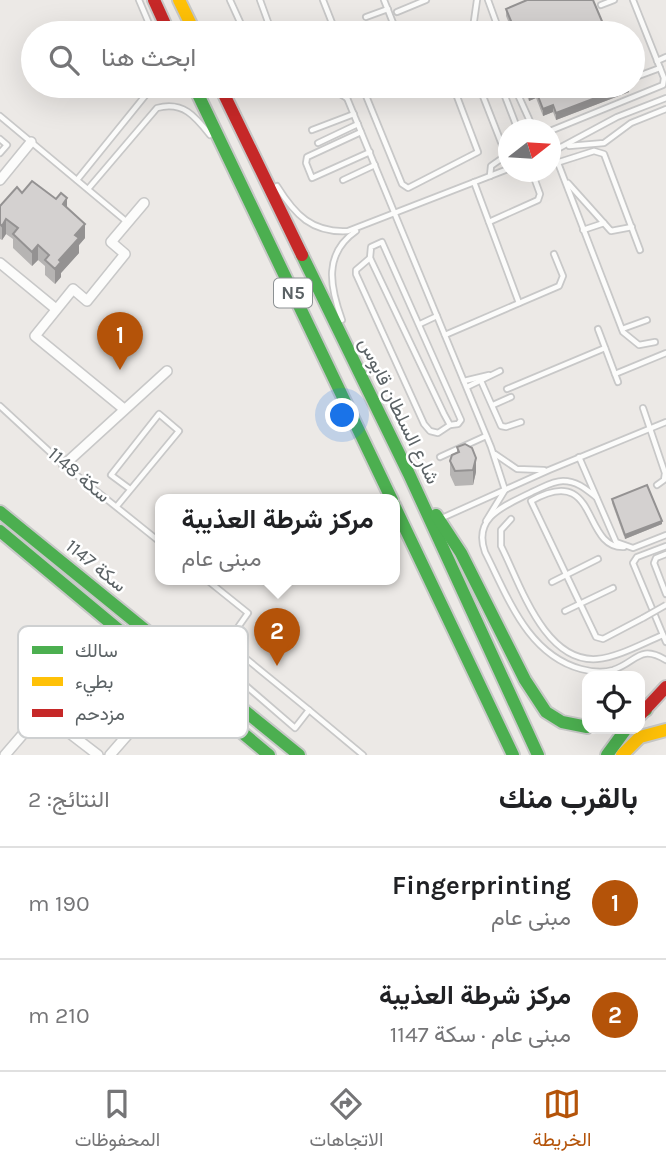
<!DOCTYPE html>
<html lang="ar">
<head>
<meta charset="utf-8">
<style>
  body { margin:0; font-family:Karla,Vazirmatn,sans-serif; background:#f2f2f2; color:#202124; direction:rtl }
  .controls { position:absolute; right:21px; bottom:21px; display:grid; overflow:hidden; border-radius:14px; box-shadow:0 7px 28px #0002 }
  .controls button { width:63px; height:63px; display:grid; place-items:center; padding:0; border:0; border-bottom:2px solid #e0e0e0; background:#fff; color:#202124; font:35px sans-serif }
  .compass { position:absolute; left:498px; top:119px; width:63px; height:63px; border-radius:50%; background:#fff; box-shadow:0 7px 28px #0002; rotate:73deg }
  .you { position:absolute; left:343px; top:416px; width:24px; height:24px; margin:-18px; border:5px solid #fff; border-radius:50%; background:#1a73e8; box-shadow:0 0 0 10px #1a73e833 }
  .badge { display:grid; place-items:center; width:46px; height:46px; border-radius:50%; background:#b45309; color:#fff; font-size:23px; font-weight:700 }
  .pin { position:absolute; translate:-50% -58px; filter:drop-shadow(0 2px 4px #0008) }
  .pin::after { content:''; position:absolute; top:37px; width:24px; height:21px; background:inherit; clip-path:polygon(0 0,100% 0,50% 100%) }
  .popup { position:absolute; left:155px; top:494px; width:245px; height:91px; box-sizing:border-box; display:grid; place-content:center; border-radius:14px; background:#fff; filter:drop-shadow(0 2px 5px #0005); font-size:23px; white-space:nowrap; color:#757577 }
  .popup b { font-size:26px; color:#202124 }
  .popup::after { content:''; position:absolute; left:50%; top:100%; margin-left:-14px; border:14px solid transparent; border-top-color:#fff }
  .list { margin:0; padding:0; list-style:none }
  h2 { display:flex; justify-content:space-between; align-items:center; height:91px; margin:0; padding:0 28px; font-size:30px }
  h2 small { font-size:23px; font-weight:400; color:#757577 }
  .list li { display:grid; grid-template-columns:46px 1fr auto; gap:21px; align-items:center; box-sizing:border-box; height:112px; padding:0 28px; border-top:2px solid #e0e0e0 }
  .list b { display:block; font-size:26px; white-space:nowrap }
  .list p { margin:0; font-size:23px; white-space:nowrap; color:#757577 }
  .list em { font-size:23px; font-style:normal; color:#757577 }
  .icon { flex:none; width:38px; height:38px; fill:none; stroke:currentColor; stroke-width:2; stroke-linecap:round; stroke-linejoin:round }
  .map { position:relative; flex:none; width:666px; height:755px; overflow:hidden; direction:ltr }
  .search { position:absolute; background:#fff; box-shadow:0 7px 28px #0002; left:21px; right:21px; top:21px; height:77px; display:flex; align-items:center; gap:18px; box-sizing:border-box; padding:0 24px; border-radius:38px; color:#757577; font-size:26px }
  .sheet { height:315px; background:#fff }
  nav { display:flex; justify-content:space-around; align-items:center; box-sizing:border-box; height:98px; border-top:2px solid #e0e0e0; background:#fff; font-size:19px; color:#757577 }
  nav a { display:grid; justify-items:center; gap:4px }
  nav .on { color:#b45309 }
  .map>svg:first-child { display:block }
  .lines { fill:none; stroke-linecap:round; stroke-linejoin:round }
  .lane-casing { stroke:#c8c8c8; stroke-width:8 }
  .street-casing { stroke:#c8c8c8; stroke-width:12 }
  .fast-casing { stroke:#c7c8c7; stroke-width:16 }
  .slow-casing { stroke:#c7c8c7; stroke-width:16 }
  .jam-casing { stroke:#c7c8c7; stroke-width:16 }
  .lane { stroke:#fcfcfb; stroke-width:4.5 }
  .street { stroke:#fcfcfb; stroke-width:9 }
  .fast { stroke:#4caf50; stroke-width:12 }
  .slow { stroke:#ffc107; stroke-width:12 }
  .jam { stroke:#c62828; stroke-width:12 }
  .lane-bridge-casing { stroke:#c8c8c8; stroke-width:8; stroke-linecap:butt }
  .lane-bridge { stroke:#fcfcfb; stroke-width:4.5 }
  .wall { fill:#b6b4b3 }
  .shaded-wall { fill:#949292 }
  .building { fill:#d4d1d0; stroke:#949292; stroke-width:2 }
  .labels { text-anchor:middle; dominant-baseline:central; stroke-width:5; stroke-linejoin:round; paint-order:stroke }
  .shield { fill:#fff; stroke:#8c9193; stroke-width:2 }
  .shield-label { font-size:18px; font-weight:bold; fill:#5b6265 }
  .street-label { font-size:19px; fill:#5b6265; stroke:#fff }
  .key { fill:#fff; stroke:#ced0d1; stroke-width:2 }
  .key-label { font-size:19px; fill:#5b6265 }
</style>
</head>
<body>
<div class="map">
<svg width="666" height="755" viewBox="0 0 666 755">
  <rect width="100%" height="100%" fill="#ece9e6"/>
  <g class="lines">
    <defs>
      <g id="lane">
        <path d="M139 0 153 33"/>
        <path d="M230 0 245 33"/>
        <path d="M260 0 272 33"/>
        <path d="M323 0 336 33"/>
        <path d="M384 0 397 33"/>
        <path d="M488 0 500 33"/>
        <path d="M601 5 614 0"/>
        <path d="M397 12 426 0"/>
        <path d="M366 17 388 9"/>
        <path d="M473 28 477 0"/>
        <path d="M452 33 470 28 479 33"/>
        <path d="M657 61 666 57"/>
        <path d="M633 78 660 68"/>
        <path d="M268 86C277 101 291 91 304 86"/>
        <path d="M327 86 347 98"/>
        <path d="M346 86 347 98 491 447 505 490 486 521"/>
        <path d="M362 86 402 184 408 188 478 152 453 86"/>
        <path d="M479 86 506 155"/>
        <path d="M501 86 518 130"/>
        <path d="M514 86 534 130"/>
        <path d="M0 116 127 222"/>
        <path d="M312 130 354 114"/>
        <path d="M550 131 663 85 664 78 633 0"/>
        <path d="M361 132 307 157 306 163 312 178 370 152"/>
        <path d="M0 139 7 145 0 153"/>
        <path d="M318 143 358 124"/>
        <path d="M569 146 604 143 631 123 666 109"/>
        <path d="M550 153 617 117 666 98"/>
        <path d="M558 163 623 332 639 345 655 342"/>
        <path d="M550 165 594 151 604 154 640 250"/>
        <path d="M490 176 491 166 508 154"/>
        <path d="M77 180 153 86"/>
        <path d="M343 180 375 165"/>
        <path d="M474 182 519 303"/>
        <path d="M568 183 611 231 632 227"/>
        <path d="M277 186C295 215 312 233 348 231L508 169"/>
        <path d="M88 189 157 108C183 101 195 116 210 135"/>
        <path d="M489 222 538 200 540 194 532 172"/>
        <path d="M583 230 604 223"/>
        <path d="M382 242 461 420 458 424 450 425 444 414 370 258 371 247Z"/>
        <path d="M370 258 356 270V274L424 424 430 431 438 433 450 425"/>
        <path d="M342 320C330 287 323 254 356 231"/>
        <path d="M420 324 437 316"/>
        <path d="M598 329 618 382"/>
        <path d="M622 329 647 320"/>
        <path d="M445 335 559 286 563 276 554 254"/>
        <path d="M615 374 666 353"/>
        <path d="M464 381 489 375"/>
        <path d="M481 381 501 426 506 427 521 422"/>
        <path d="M467 387 500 371"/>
        <path d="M507 389 605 348"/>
        <path d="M493 405 511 397"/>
        <path d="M0 406 64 465 160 542"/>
        <path d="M643 408 665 473 664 480 657 485"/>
        <path d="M495 454 517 469 544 470"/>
        <path d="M440 457 486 436"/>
        <path d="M579 457 616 542 633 548 666 535"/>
        <path d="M596 497C586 489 577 481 563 481 552 481 542 488 532 492 507 505 472 516 485 552 508 597 527 654 581 669 592 672 603 673 613 670 637 662 639 644 666 660"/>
        <path d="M117 506 179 431 159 414 111 475 130 489"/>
        <path d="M442 518 549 470 666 422"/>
        <path d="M511 519 501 530V546C520 583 544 663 597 659 619 657 643 643 663 635"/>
        <path d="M666 546 637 557 633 563 666 642"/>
        <path d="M624 547C581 549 600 462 531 501L596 637 603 639 643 618"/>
        <path d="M666 554 656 558 654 563 666 594"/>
        <path d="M552 582 598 559"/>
        <path d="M565 611 613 588"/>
        <path d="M215 659 295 728 309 710 227 643"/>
        <path d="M203 677 248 613 207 580"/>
        <path d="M309 710 363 755"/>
      </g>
      <g id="street">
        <path d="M0 180 31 142"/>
        <path d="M0 263 56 309"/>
        <path d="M124 409 35 336 73 289 87 301 125 254 111 242 144 203"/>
        <path d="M64 465 167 371"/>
        <path d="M5 755 42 712 98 755"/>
        <path d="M110 755 177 678"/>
      </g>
      <g id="fast">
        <path d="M194 86 392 500"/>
        <path d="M302 255 409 474 538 755"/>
        <path d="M394 505 513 755"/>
        <path d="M0 512 299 755"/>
        <path d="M436 515 461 553 525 680 546 712 562 722 587 727"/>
        <path d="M0 531 269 755"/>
        <path d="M640 712 646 710"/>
        <path d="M607 755 626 729"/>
      </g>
      <g id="slow">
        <path d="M179 0 195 33"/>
        <path d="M622 755 640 737 666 730"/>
      </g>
      <g id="jam">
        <path d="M154 0 169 33"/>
        <path d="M220 86 302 255"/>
        <path d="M640 715 666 687"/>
      </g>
    </defs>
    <!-- lane casing -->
    <use href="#lane" class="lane-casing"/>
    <!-- street casing -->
    <use href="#street" class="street-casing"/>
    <!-- fast casing -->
    <use href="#fast" class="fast-casing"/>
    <!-- slow casing -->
    <use href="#slow" class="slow-casing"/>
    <!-- jam casing -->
    <use href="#jam" class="jam-casing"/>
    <!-- lane -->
    <use href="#lane" class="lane"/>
    <!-- street -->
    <use href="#street" class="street"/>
    <!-- fast -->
    <use href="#fast" class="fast"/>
    <!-- slow -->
    <use href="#slow" class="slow"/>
    <!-- jam -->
    <use href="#jam" class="jam"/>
    <defs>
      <path id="lane-bridge" d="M643 618 666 605"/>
    </defs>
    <!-- lane-bridge casing -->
    <use href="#lane-bridge" class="lane-bridge-casing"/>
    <!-- lane-bridge -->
    <use href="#lane-bridge" class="lane-bridge"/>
  </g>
  <!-- wall -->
  <g class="wall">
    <path d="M506 9 607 33H513L506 16Z"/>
    <path d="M522 86H629V92L556 120 553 112 543 116 536 98 529 101Z"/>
    <path d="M22 193 67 209 85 238 79 245V253L61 273V277L55 284 45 275V266L38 260 32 266 13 248V239L6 234 2 240 0 239V206Z"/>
    <path d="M457 447 476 472 473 485 455 486 450 475V461L457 453Z"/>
    <path d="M612 499 662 524 625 539 612 503Z"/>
  </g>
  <!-- shaded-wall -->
  <g class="shaded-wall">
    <path d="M627 86H629V92L556 120V113Z"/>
    <path d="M536 91V98L529 101V94Z"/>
    <path d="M553 105V112L543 116V109Z"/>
    <path d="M67 198V213L63 204Z"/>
    <path d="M6 219V234L2 240V226Z"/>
    <path d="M85 224V238L79 245V253L61 273V277L55 284V269L59 260 75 235Z"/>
    <path d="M38 245V260L32 266V252Z"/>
    <path d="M476 458V472L473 485V470Z"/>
    <path d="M662 521V524L625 539V535Z"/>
  </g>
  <!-- building -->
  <g class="building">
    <path d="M527 0H593L607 33H516L506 9Z"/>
    <path d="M526 86H627L556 113 553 105 543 109 536 91 529 94Z"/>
    <path d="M32 181 56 199 61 193 67 198 63 204 85 224 75 235 79 238 59 260 61 262 55 269 45 260 49 255 38 245 32 252 13 234 18 228 6 219 2 226 0 224V206L17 187 22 193Z"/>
    <path d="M465 444 472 448 476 458 473 470 455 471 450 461 452 455 459 452 457 447Z"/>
    <path d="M647 485 662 521 625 535 612 499Z"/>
  </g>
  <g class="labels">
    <!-- shield labels -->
    <rect class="shield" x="274" y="278.5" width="38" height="29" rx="5"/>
    <g class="shield-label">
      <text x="293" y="293">N5</text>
    </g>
    <!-- street labels -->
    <g class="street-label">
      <text transform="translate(399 411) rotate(64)">شارع السلطان قابوس</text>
      <text transform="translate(79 475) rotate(40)">سكة 1148</text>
      <text transform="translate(96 566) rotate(39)">سكة 1147</text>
    </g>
  </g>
  <!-- legend -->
  <rect x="18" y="626" width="230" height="112" rx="10" class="key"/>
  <rect x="32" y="646" width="31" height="8" fill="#4caf50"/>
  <rect x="32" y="677" width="31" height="9" fill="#ffc107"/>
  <rect x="32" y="709" width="31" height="8" fill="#c62828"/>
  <g class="key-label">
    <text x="75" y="657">سالك</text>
    <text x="75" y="688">بطيء</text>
    <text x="75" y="720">مزدحم</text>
  </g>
</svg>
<div class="controls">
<button><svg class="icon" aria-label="locate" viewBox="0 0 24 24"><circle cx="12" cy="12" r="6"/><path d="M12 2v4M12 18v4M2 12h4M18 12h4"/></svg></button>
</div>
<svg class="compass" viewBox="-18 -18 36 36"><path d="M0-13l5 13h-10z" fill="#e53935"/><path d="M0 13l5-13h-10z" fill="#757577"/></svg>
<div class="you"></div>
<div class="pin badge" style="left:120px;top:370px">1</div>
<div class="pin badge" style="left:277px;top:666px">2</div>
<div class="popup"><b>مركز شرطة العذيبة</b>مبنى عام</div>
<div class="search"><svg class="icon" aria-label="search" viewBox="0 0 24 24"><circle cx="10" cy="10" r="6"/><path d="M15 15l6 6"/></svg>ابحث هنا</div>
</div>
<section class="sheet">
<h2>بالقرب منك<small>النتائج: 2</small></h2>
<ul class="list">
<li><span class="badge">1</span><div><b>Fingerprinting</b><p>مبنى عام</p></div><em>190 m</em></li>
<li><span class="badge">2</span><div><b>مركز شرطة العذيبة</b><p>مبنى عام · سكة 1147</p></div><em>210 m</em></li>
</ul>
</section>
<nav>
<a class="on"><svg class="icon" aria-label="map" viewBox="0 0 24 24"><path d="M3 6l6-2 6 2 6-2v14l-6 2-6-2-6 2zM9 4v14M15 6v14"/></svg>الخريطة</a>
<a><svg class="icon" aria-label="directions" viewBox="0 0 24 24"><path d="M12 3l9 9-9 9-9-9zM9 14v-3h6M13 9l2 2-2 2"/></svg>الاتجاهات</a>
<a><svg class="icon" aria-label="saved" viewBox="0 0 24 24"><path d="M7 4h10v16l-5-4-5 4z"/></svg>المحفوظات</a>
</nav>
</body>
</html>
